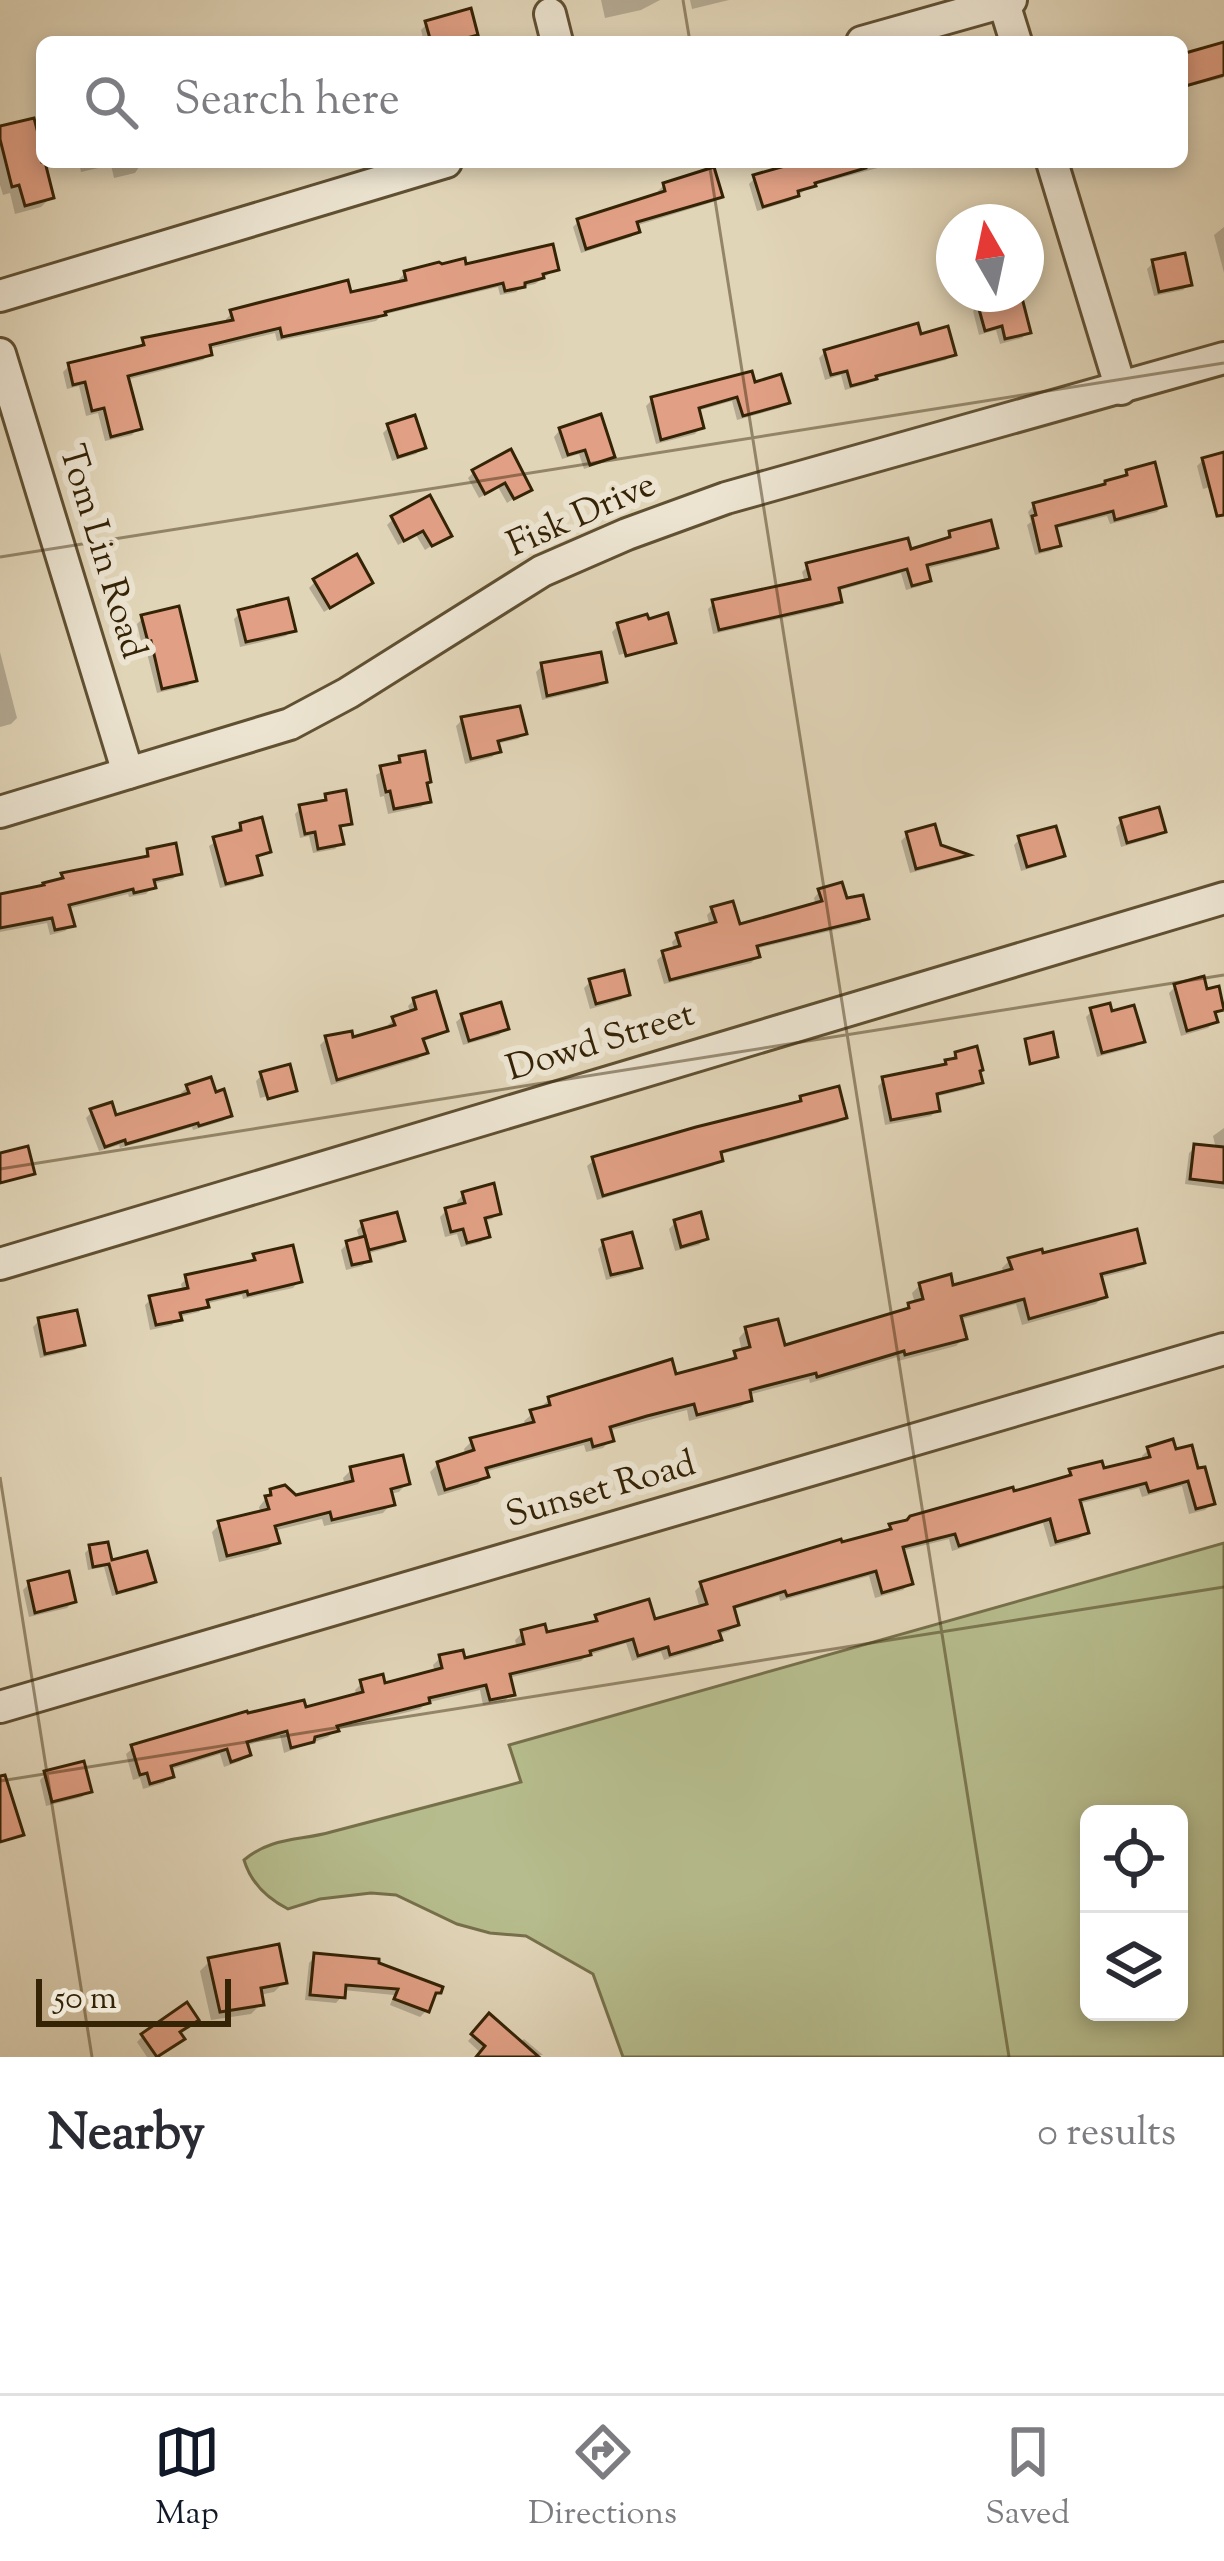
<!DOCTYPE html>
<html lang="en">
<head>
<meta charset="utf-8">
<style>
  body { margin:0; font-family:"Sorts Mill Goudy",serif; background:#f7f7f7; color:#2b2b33 }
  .controls { position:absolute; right:36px; bottom:36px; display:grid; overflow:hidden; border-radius:18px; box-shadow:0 6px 18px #0003 }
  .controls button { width:108px; height:108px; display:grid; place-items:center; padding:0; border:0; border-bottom:3px solid #e1e1e2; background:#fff; color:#2b2b33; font:60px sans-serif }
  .compass { position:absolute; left:936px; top:204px; width:108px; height:108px; border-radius:50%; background:#fff; box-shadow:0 6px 18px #0003; rotate:351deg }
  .scale { position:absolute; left:36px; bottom:30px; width:195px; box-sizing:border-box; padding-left:12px; border:6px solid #352306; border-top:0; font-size:33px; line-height:42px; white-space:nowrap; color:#352306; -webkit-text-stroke:9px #ece4d1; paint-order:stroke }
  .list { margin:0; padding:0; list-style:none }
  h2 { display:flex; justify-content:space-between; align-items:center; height:156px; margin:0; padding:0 48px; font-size:51px }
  h2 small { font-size:39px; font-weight:400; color:#7c7c81 }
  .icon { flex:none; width:66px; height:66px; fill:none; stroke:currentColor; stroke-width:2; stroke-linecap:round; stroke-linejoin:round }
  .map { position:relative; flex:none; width:1224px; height:2057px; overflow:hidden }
  .search { position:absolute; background:#fff; box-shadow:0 6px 18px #0003; left:36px; right:36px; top:36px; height:132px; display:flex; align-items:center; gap:30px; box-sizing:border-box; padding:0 42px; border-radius:18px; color:#7c7c81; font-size:45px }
  .sheet { height:336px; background:#fff }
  nav { display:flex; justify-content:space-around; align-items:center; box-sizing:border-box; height:168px; border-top:3px solid #e1e1e2; background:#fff; font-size:33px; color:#7c7c81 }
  nav a { display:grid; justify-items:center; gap:6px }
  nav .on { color:#111827 }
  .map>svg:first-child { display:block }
  .green { fill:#b6bc8d; stroke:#76704a; stroke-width:3; fill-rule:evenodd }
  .shadow { fill:#0003 }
  .building { fill:#e1a085; stroke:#352306; stroke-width:3 }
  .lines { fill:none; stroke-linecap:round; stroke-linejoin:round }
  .minor-casing { stroke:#605032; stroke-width:36 }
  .minor { stroke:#ece4d1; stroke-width:30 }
  .ticks { fill:none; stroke:#352306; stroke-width:3; stroke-opacity:0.45 }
  .labels { text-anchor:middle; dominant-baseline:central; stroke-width:12; stroke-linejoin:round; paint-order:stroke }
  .street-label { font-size:36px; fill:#352306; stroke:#ece4d1 }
</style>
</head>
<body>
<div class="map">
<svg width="1224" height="2057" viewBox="0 0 1224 2057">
  <rect width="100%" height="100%" fill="#e1d5b8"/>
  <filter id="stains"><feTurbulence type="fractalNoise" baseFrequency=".00167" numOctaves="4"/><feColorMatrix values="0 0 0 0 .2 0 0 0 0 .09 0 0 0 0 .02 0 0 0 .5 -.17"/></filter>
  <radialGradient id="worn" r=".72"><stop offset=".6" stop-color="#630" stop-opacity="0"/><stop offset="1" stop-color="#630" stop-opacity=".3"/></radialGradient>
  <!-- green -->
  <path class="green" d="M1224 1543V2057H623L593 1974 526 1936 490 1933 457 1924 396 1895 371 1893 320 1899 288 1909C266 1898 251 1883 244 1860 271 1837 299 1841 331 1832 395 1815 458 1799 521 1782L509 1745ZM1089 1814H1179V2012H1089Z"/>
  <!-- shadow -->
  <g class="shadow">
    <path d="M601 0H660L641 10 605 18Z"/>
    <path d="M690 0H729L692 9Z"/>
    <path d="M427 24 475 34 462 42H424L421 30Z"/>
    <path d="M1224 53 1223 78 1182 88V57Z"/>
    <path d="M32 121 51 197 41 207 15 214 10 193 3 195 0 185V129Z"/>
    <path d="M79 162H151L141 164 135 173 114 178 111 165 81 172Z"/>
    <path d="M810 162H889L885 166 811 186 790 201 757 211 749 184 755 178Z"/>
    <path d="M664 185 720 196 713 202 635 226 637 231 631 237 581 253 573 227 579 221 659 196 658 191Z"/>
    <path d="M1224 227V273L1214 235Z"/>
    <path d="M1153 263 1189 284 1183 290 1154 296 1147 269Z"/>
    <path d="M464 267 556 269 535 284 521 287 516 292 500 295 498 287 382 315 376 321 277 341 275 333 208 349 209 354 203 360 126 380 138 428 132 435 105 441 98 413 86 416 79 386 67 389 63 372 69 366 138 347 144 341 227 324 226 319 232 313 348 295 400 284 399 279 405 273Z"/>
    <path d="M1018 294 1028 332 1022 338 1000 344 996 330 979 335 973 311 979 305Z"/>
    <path d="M919 337 953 354 946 360 872 379 867 384 845 390 841 375 825 380 819 358 825 352Z"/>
    <path d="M753 385 786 402 780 408 737 420 732 401 697 411 701 427 695 434 656 444 646 406 652 400Z"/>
    <path d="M389 427 422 447 416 454 392 461 383 433Z"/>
    <path d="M560 430 611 456 605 462 584 469 579 454 562 459 554 437Z"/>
    <path d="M1224 454V510L1210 487 1203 489 1197 466 1203 460Z"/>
    <path d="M474 472 528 489 507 503 498 487 479 498 468 478Z"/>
    <path d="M1128 473 1163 505 1157 512 1110 524 1107 516 1053 529 1057 545 1051 551 1035 555 1027 525 1031 522 1028 512 1034 505 1121 480Z"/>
    <path d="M393 519 448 535 425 550 416 535 398 545 387 525Z"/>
    <path d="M950 534 995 547 988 553 925 569 928 580 921 586 906 590 901 573 837 591 839 601 833 607 713 634 708 609 714 603 805 583 802 572 808 566 909 552 944 540Z"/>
    <path d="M315 582 370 583 324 612 309 588Z"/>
    <path d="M240 613 292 630 286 636 240 647 234 619Z"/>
    <path d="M143 618 194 680 187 686 157 693 145 645 142 646 137 624Z"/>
    <path d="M618 626 672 642 669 645V641L619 655 612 632Z"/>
    <path d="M0 652 17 718 11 724 0 727Z"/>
    <path d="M542 666 604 681 598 687 542 700 536 672Z"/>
    <path d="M462 720 524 733 518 739 496 744 498 751 492 757 465 764 456 726Z"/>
    <path d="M401 759 424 785 427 801 421 807 388 814 384 796 380 797 376 775Z"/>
    <path d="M326 797 349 823 338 830 341 843 335 849 313 853 309 836 300 838 295 814 301 808 319 804Z"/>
    <path d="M1122 821 1163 831 1156 837 1121 847 1116 827Z"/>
    <path d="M241 826 268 852 255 859 259 874 253 880 220 888 209 846Z"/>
    <path d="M908 834 939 847 964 856 960 860 910 873 901 841Z"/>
    <path d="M1020 839 1061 855 1055 861 1021 871 1014 845Z"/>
    <path d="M148 852 179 873 173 879 152 884V887L146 894 129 897 128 894 67 909 71 925 65 931 50 935 47 923 0 932V897L55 883 63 875 142 858Z"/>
    <path d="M820 891 844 902 866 918 860 924 755 949 757 957 751 963 664 984 657 960 664 954 674 951 672 942 678 936 710 927 707 915 713 909 738 928 816 906 814 898Z"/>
    <path d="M590 982 627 994 621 1000 590 1009 584 988Z"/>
    <path d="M1175 987 1205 993 1222 1008 1212 1016 1214 1022 1208 1028 1181 1036 1169 993Z"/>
    <path d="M414 1000 445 1030 438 1036 421 1042 424 1052 418 1059 331 1085 320 1045 326 1039 351 1041 389 1030 388 1025 394 1019 411 1014 408 1006Z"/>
    <path d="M1092 1011 1110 1015 1141 1041 1135 1047 1097 1057 1086 1017Z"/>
    <path d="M463 1016 505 1029 499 1035 463 1045 456 1022Z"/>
    <path d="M956 1054 979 1082 973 1088 934 1097 937 1110 931 1116 885 1125 878 1086 884 1080 942 1067Z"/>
    <path d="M262 1075 294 1090 291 1093V1090L260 1098 256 1081Z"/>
    <path d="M188 1087 229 1115 223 1121 193 1130 192 1127 120 1148 119 1145 99 1151 86 1118 92 1112 115 1119 183 1098 181 1093Z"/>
    <path d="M802 1098 844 1117 838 1123 718 1155 720 1160 713 1166 597 1200 587 1166 594 1160 794 1106Z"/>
    <path d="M1224 1128V1189L1185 1184 1189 1153 1196 1147 1216 1149 1213 1136Z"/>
    <path d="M463 1195 498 1213 492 1219 483 1221 487 1236 481 1242 461 1247 457 1234 445 1237 440 1217 446 1211 459 1208 457 1201Z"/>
    <path d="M675 1223 705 1238 699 1245 675 1251 669 1229Z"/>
    <path d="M363 1224 401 1240 395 1246 366 1254 368 1260 362 1266 346 1270 341 1250 347 1244 360 1241 357 1230Z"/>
    <path d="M604 1243 638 1267 632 1273 606 1280 598 1249Z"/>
    <path d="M1041 1256 1142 1262 1134 1269 1099 1278 1104 1296 1096 1304 1022 1325 1016 1304 959 1320 964 1338 956 1346 898 1361 897 1357 810 1383 809 1379 748 1395 749 1400 741 1407 689 1421 687 1410 608 1431 611 1440 603 1448 586 1452 584 1445 484 1472 486 1476 478 1484 438 1496 430 1472 438 1464 466 1456 464 1449 472 1441 526 1427 524 1421 549 1400 674 1378 728 1361 736 1354 742 1352 739 1338 746 1330 783 1348 902 1313 915 1304 912 1293 920 1285 951 1288 1004 1274 1002 1268 1010 1260Z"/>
    <path d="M255 1257 299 1281 293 1288 243 1299 242 1295 205 1304 199 1312 178 1317 172 1325 150 1330 145 1305 151 1299 183 1292 181 1284 187 1278 247 1265Z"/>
    <path d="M39 1321 81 1344 75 1350 40 1358 33 1327Z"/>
    <path d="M1171 1443 1212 1503 1205 1510 1189 1514 1182 1486 1142 1497 1139 1488 1078 1504 1086 1532 1079 1539 1050 1547 1043 1523 952 1551 949 1539 901 1551 910 1583 903 1590 875 1598 869 1576 780 1601 779 1596 731 1610 736 1624 729 1631 717 1635 718 1639 711 1646 664 1660 661 1652 632 1661 626 1643 586 1656 581 1661 508 1678 512 1694 505 1701 483 1705 480 1690 426 1703 420 1709 336 1730 328 1737 284 1753 280 1735 245 1746 248 1755 241 1761 224 1767 220 1754 169 1770 170 1776 164 1783 143 1789 140 1778 133 1780 126 1754 133 1748 357 1697 355 1690 362 1683 383 1686 435 1673 433 1665 440 1658 463 1661 517 1648 515 1640 522 1633 545 1636 589 1626 597 1618 653 1622 700 1609 695 1591 702 1584 883 1534 891 1527 1012 1495 1064 1479 1071 1472 1102 1471 1143 1461 1142 1456 1149 1449Z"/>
    <path d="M351 1470 407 1483 399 1492 389 1494 391 1504 383 1513 324 1526 322 1519 273 1531 276 1542 268 1550 219 1562 212 1532 220 1524 261 1514 259 1507 271 1492 295 1498 345 1486 343 1478Z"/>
    <path d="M90 1548 109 1564 152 1581 147 1587 112 1596 104 1567 88 1570 85 1553Z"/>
    <path d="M29 1584 73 1601 67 1608 29 1617 23 1590Z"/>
    <path d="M46 1774 89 1791 82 1797 46 1806 40 1780Z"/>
    <path d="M315 1957 438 1992 431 1998 426 2011 420 2017 390 2005 394 1995 343 1990 342 1996 336 2003 305 2000 309 1963Z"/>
    <path d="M210 1961 284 1982 274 1992 259 1995 261 2004 251 2014 211 2020 200 1971Z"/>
    <path d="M490 2017 519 2043 524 2039 543 2055 485 2057 468 2041Z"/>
    <path d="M177 2033 175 2045 158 2057H147L137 2042 143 2036Z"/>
  </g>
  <!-- building -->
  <g class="building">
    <path d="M471 8 478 35 452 42H431L425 21Z"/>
    <path d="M1224 42V75L1182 87V54Z"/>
    <path d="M34 118 42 149V162H45L54 198 25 206 19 185 12 187 0 139V126Z"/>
    <path d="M799 162H866V168L815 183 816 186 798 191 799 196 763 207 753 175Z"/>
    <path d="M714 167 723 197 637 222 640 232 586 249 577 219 665 191 663 183Z"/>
    <path d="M553 244 559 270 543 274 544 278 525 283V287L505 291 503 283 385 312 386 315 282 337 280 328 210 345 212 355 128 376 142 429 111 437 104 408 92 411 85 382 73 385 68 363 144 345 142 338 233 320 230 310 348 280 351 292 406 280 404 271 439 262 442 264 465 258 466 264Z"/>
    <path d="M1185 253 1192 285 1159 292 1152 260Z"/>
    <path d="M1006 294H1021L1031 333 1005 339 1002 326 985 331 977 302Z"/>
    <path d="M918 323 921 334 948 326 956 355 876 376 877 379 851 386 847 371 831 375 824 350Z"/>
    <path d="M752 371 755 382 781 374 790 403 743 416 737 397 699 408 704 428 661 440 651 397Z"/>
    <path d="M601 414 615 457 590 465 585 450 568 455 559 428Z"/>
    <path d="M415 415 426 448 398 457 387 424Z"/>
    <path d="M511 449 532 490 514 499 505 483 485 494 472 470Z"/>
    <path d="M1224 452V515L1217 516 1202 458Z"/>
    <path d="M1155 462 1166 506 1115 520 1113 511 1056 526 1061 546 1040 551 1032 516 1036 515 1033 503 1105 484V481L1127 475 1126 470Z"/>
    <path d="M430 495 452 536 432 546 423 531 404 541 391 516Z"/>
    <path d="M991 520 998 548 927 565 931 581 912 586 907 569 839 588 842 602 719 630 712 600 810 579 806 563 908 538 911 549 950 537 949 531Z"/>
    <path d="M357 554 373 583 330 608 313 579Z"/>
    <path d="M288 598 296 631 246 642 238 610Z"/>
    <path d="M179 606 197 681 162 689 151 641 148 642 141 615Z"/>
    <path d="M668 613 676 643 626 656 617 623 647 614 649 619Z"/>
    <path d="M601 652 607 682 547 696 541 663Z"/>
    <path d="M520 706 527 734 498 741 501 752 471 759 461 717Z"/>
    <path d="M425 751 431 782 427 783 431 802 394 809 390 791 386 792 380 766 400 762 399 756Z"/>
    <path d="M346 790 352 824 340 826 344 844 318 849 315 832 305 834 299 805 326 800 325 794Z"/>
    <path d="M1159 807 1166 832 1127 843 1120 818Z"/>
    <path d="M262 817 271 852 257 856 262 875 226 884 213 837 241 830 240 823Z"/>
    <path d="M935 824 941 845 970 855 916 869 906 832Z"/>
    <path d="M1056 826 1065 856 1027 867 1018 836Z"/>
    <path d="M176 843 182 874 154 880 156 888 134 893 133 889 69 905 75 926 55 930 52 918 0 928V894L44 885 43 883 63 878 61 873 148 856 147 849Z"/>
    <path d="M842 882 847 898 863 895 869 919 757 946 760 957 670 980 662 951 680 946 676 933 716 922 711 907 733 901 740 924 822 901 818 889Z"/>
    <path d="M624 970 630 995 596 1004 589 979Z"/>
    <path d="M1204 976 1207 989 1219 986 1224 1010 1215 1012 1218 1022 1187 1031 1174 984Z"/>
    <path d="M436 991 448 1031 423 1039 428 1053 337 1080 325 1036 352 1031 353 1037 395 1025 392 1017 416 1009 413 998Z"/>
    <path d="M501 1002 509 1029 469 1041 461 1014Z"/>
    <path d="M1110 1003 1112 1011 1134 1005 1145 1042 1102 1053 1090 1008Z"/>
    <path d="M1053 1032 1058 1057 1030 1064 1025 1039Z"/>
    <path d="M977 1046 983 1070 980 1071 983 1083 937 1094 940 1111 891 1120 882 1077 946 1064 945 1060 956 1058 955 1052Z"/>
    <path d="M290 1064 297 1091 268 1099 260 1072Z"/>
    <path d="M211 1077 216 1092 224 1089 232 1116 199 1126 198 1123 126 1144 125 1140 105 1147 90 1109 112 1102 116 1115 189 1093 186 1085Z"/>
    <path d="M839 1086 847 1118 721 1152 723 1161 603 1196 592 1157 696 1127 801 1101 800 1096Z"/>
    <path d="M1194 1144 1224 1147V1183L1190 1179Z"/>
    <path d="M28 1146 35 1174 0 1183V1153Z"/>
    <path d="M494 1183 501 1214 485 1218 490 1237 467 1243 463 1229 451 1232 445 1208 465 1203 462 1192Z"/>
    <path d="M397 1212 405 1241 369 1250 361 1221Z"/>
    <path d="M701 1212 708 1239 681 1247 674 1220Z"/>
    <path d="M1137 1229 1145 1263 1101 1274 1107 1297 1029 1319 1024 1299 961 1316 967 1339 905 1355 904 1351 817 1377 816 1373 750 1390 752 1401 697 1415 694 1404 647 1416 610 1427 614 1441 593 1447 591 1439 486 1468 489 1477 445 1490 437 1462 474 1450 470 1438 534 1422 530 1410 550 1405 548 1397 672 1359 676 1374 736 1358 734 1351 750 1347 745 1327 778 1319 785 1345 909 1308 908 1303 923 1299 919 1283 951 1274 953 1285 1012 1269 1008 1258 1042 1249 1043 1253Z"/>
    <path d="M632 1232 642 1268 611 1275 602 1240Z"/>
    <path d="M365 1236 371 1261 352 1265 346 1241Z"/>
    <path d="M293 1245 302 1282 248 1295 247 1291 207 1300 209 1307 180 1313 182 1320 156 1325 149 1296 188 1288 185 1275 255 1260 253 1254Z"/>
    <path d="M77 1310 85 1345 45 1354 38 1318Z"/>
    <path d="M1173 1439 1176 1449 1192 1445 1198 1468 1205 1467 1215 1504 1196 1509 1188 1481 1149 1492 1146 1483 1080 1500 1089 1533 1056 1542 1050 1519 959 1546 955 1534 903 1547 913 1584 882 1593 876 1571 787 1596 785 1591 734 1607 739 1625 719 1631 722 1640 670 1655 668 1647 638 1656 633 1639 590 1651 591 1655 510 1674 515 1695 490 1700 486 1685 429 1698 430 1703 337 1726 339 1731 315 1737 314 1742 291 1748 287 1731 247 1742 251 1755 231 1762 227 1749 171 1766 174 1777 150 1784 147 1773 140 1775 131 1745 247 1711 248 1713 304 1700 306 1707 363 1692 360 1680 383 1674 385 1683 442 1668 439 1655 463 1650 465 1658 524 1644 521 1630 545 1624 547 1632 597 1621 595 1615 649 1599 655 1619 707 1604 700 1582 841 1539 842 1542 891 1529 889 1524 907 1520 910 1516 1013 1487 1014 1491 1071 1475 1069 1469 1102 1461 1104 1468 1150 1457 1147 1447Z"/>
    <path d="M403 1455 410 1484 391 1489 395 1505 332 1520 330 1512 275 1526 280 1543 227 1556 218 1521 269 1509 265 1496 271 1495 270 1489 285 1485 296 1495 353 1481 350 1467Z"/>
    <path d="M108 1542 112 1560 147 1551 156 1582 117 1593 109 1564 93 1567 89 1545Z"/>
    <path d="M69 1571 76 1602 35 1613 28 1581Z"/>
    <path d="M84 1761 92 1792 52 1802 44 1771Z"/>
    <path d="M5 1775 24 1835 0 1842V1776Z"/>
    <path d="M279 1944 287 1983 261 1988 264 2005 220 2012 208 1958Z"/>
    <path d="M314 1953 379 1959V1963L443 1987 441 1993H436L429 2012 394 1999 398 1989 346 1985 345 1998 310 1995Z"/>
    <path d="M187 2002 199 2020 180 2032 185 2039 157 2057 141 2034Z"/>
    <path d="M489 2013 539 2057H476L485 2046 471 2034Z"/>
  </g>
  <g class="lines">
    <defs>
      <g id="minor">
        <path d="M1003 0 1016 42"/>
        <path d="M550 14 557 42"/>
        <path d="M862 42 1011 0"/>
        <path d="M1052 162 1121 389"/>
        <path d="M0 296 446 162"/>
        <path d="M0 354 128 773"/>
        <path d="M0 812 290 724 348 693 542 571 627 534 726 498 1224 358"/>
        <path d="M0 1264 1224 898"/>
        <path d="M0 1707 1224 1349"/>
      </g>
    </defs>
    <!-- minor casing -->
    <use href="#minor" class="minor-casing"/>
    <!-- minor -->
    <use href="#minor" class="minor"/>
  </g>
  <!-- ticks -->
  <path class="ticks" d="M683 0 690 42M709 162 1009 2057M0 557 1224 363M0 1169 1224 975M0 1477 92 2057M0 1781 1224 1587"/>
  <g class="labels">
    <!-- street labels -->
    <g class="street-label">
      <text transform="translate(582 516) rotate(-24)">Fisk Drive</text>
      <text transform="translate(101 552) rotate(73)">Tom Lin Road</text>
      <text transform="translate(601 1043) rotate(-17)">Dowd Street</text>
      <text transform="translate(601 1491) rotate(-16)">Sunset Road</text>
    </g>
  </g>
  <rect width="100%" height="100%" filter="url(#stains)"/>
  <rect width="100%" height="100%" fill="url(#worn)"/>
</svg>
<div class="controls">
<button><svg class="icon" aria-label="locate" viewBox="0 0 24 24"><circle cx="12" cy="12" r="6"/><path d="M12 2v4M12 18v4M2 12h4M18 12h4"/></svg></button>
<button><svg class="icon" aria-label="layers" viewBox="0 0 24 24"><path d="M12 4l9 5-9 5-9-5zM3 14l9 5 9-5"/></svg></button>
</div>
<svg class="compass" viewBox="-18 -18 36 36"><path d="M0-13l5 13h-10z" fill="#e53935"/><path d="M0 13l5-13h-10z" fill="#7c7c81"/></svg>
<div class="scale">50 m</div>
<div class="search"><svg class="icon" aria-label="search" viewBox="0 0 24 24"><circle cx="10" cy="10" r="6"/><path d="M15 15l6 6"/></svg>Search here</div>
</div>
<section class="sheet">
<h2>Nearby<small>0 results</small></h2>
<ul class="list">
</ul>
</section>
<nav>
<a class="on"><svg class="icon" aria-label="map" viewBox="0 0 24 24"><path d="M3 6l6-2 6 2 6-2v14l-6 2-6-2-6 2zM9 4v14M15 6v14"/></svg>Map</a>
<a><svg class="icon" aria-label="directions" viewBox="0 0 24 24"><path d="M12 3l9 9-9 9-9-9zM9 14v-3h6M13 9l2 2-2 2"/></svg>Directions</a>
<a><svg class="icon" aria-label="saved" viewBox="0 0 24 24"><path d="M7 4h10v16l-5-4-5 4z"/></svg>Saved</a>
</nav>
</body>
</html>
